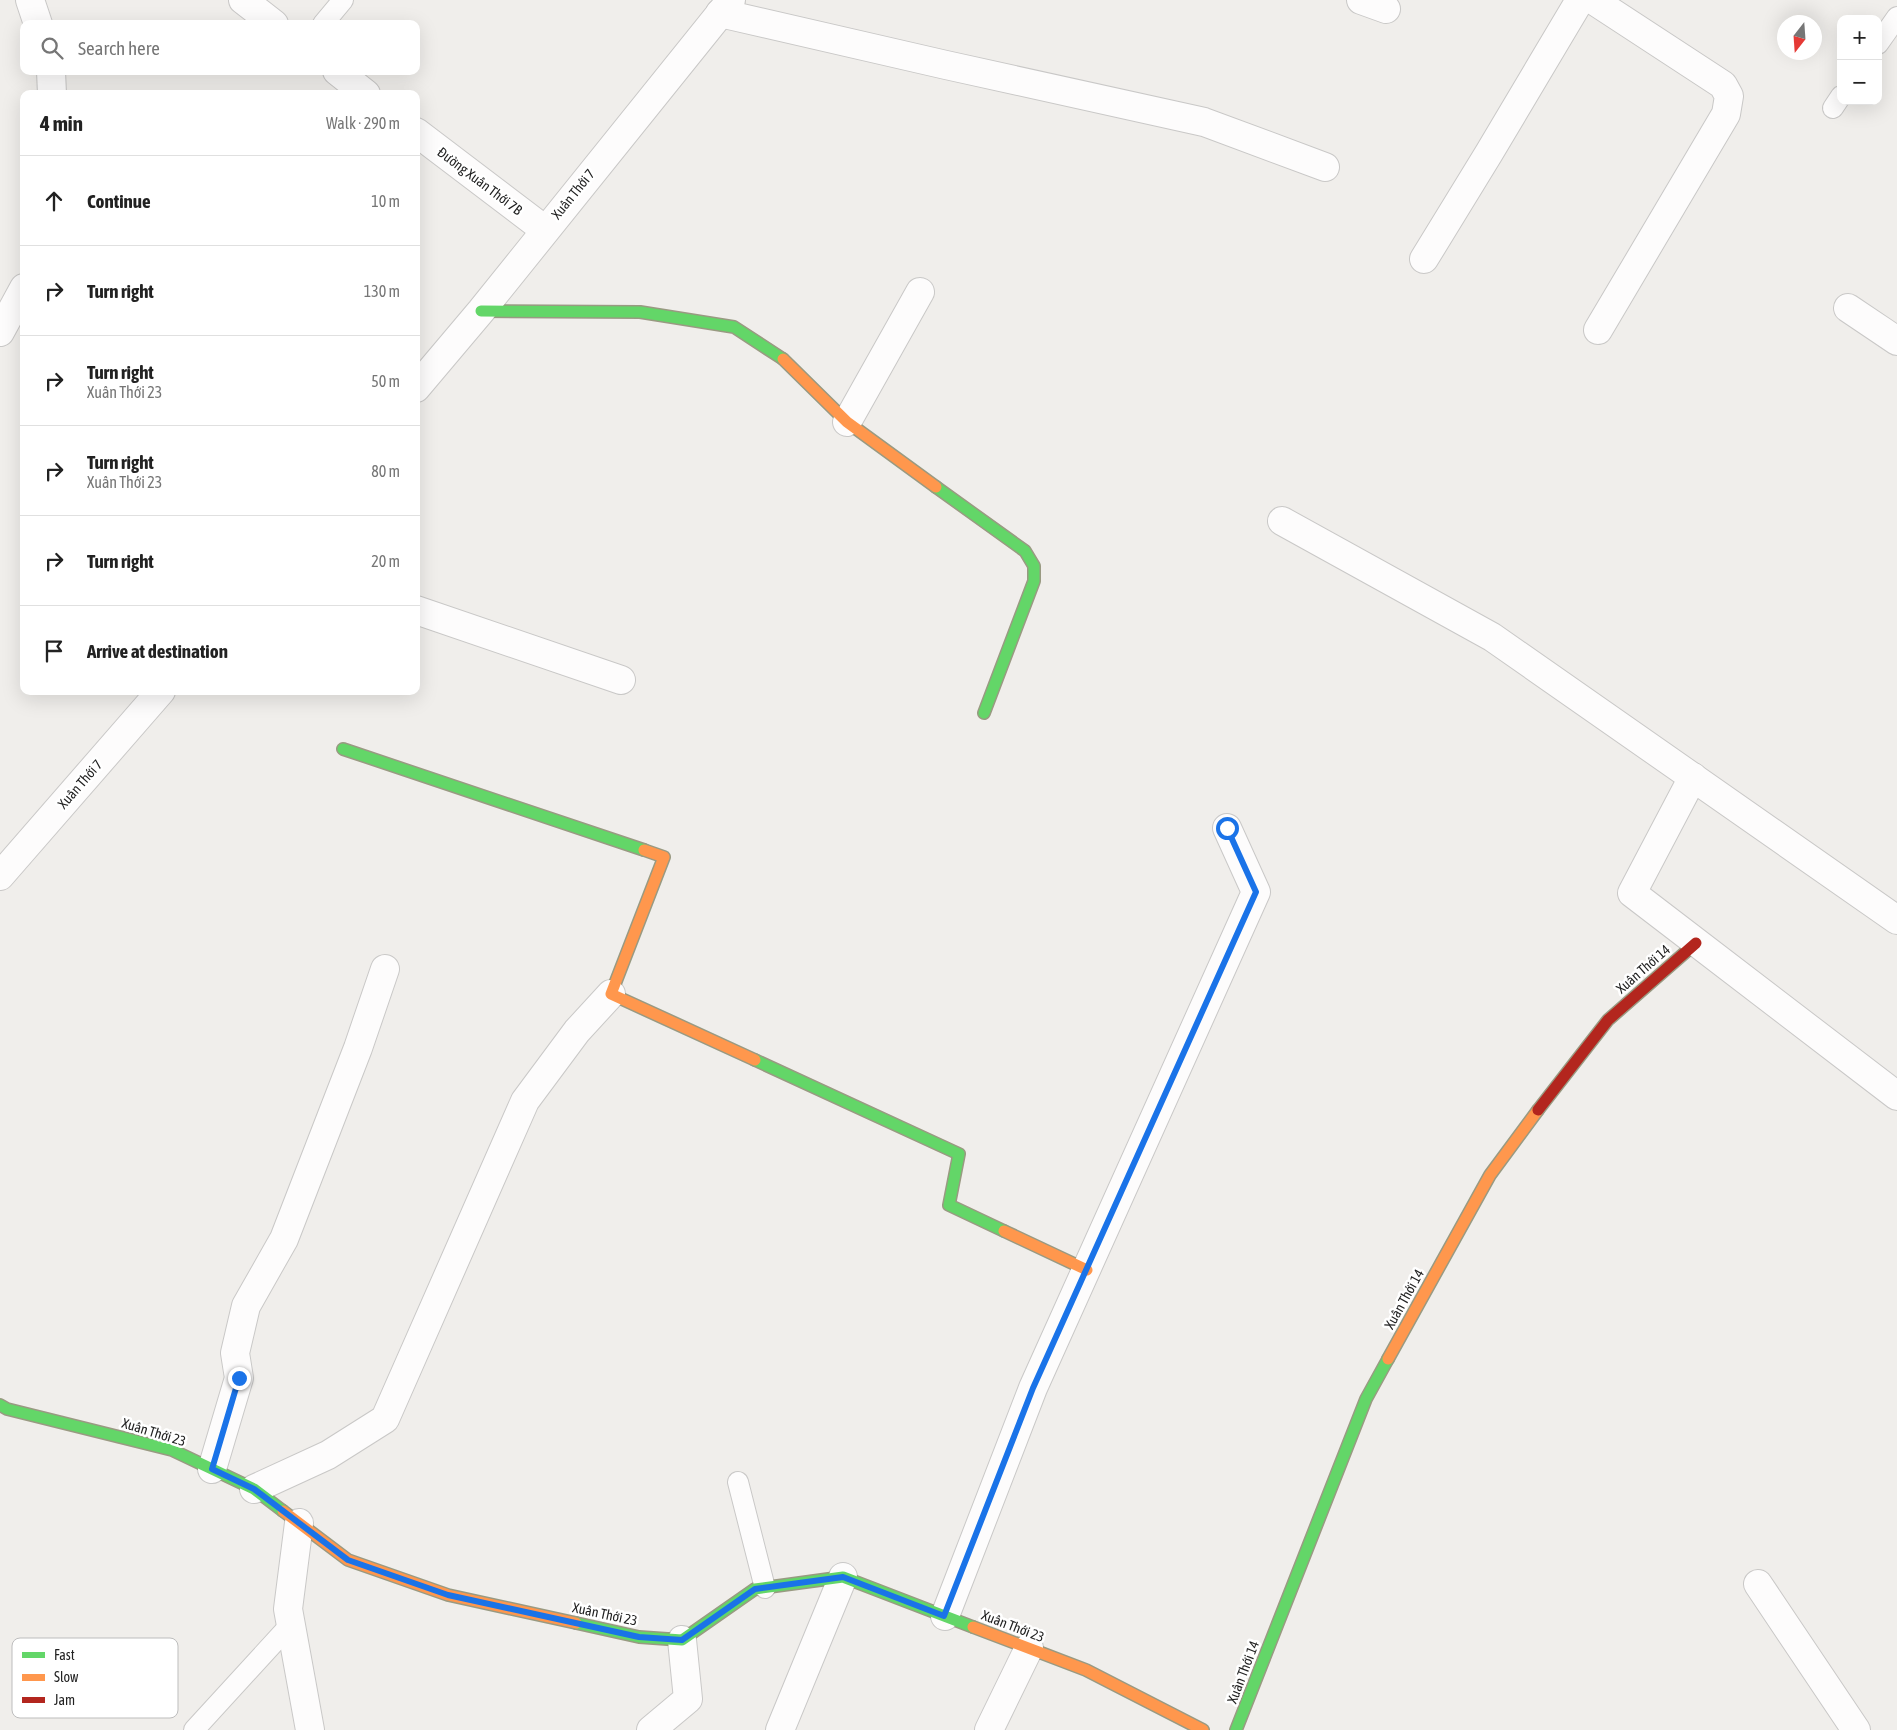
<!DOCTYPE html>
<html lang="en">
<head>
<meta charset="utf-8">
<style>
  body { margin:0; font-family:"Asap Condensed",sans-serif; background:#f2f2f2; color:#222 }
  .controls { position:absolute; right:15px; top:15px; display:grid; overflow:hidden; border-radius:10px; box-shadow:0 5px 20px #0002 }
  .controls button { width:45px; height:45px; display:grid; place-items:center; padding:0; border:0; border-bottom:1px solid #e0e0e0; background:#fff; color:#222; font:25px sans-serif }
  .compass { position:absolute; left:1777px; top:15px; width:45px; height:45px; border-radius:50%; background:#fff; box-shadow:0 5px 20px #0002; rotate:197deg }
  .stop { position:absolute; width:15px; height:15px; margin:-11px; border:4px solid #1a73e8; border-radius:50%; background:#fff }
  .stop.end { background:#1a73e8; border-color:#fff; box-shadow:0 1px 5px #0008 }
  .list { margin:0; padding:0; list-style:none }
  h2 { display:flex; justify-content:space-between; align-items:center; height:65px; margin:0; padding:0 20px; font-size:21px }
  h2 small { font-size:16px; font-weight:400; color:#767676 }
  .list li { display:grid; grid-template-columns:32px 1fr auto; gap:15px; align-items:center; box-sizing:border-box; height:90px; padding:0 20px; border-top:1px solid #e0e0e0 }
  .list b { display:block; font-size:19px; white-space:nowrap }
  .list p { margin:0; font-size:16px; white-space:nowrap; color:#767676 }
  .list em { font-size:16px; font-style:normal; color:#767676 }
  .icon { flex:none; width:28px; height:28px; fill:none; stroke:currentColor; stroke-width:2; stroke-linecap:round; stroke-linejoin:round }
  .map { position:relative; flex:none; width:1897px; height:1730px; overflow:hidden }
  .search { position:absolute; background:#fff; box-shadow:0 5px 20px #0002; left:20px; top:20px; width:400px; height:55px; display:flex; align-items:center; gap:12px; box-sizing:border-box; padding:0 18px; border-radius:10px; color:#767676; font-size:19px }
  .panel { position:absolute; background:#fff; box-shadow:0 5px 20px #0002; left:20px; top:90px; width:400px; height:605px; border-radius:10px }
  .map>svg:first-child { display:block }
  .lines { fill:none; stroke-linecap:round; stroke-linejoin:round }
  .lane-casing { stroke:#c9c8c7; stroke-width:22 }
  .street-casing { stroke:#c9c8c7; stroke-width:30 }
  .fast-casing { stroke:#999a82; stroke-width:14 }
  .slow-casing { stroke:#999a82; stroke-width:14 }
  .jam-casing { stroke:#999a82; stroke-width:14 }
  .lane { stroke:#fdfcfc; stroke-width:20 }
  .street { stroke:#fdfcfc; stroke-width:28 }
  .fast { stroke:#63d668; stroke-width:11 }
  .slow { stroke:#ff974d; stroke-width:11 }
  .jam { stroke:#b3261e; stroke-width:11 }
  .route { stroke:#1a73e8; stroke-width:6 }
  .labels { text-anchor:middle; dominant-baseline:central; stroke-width:5; stroke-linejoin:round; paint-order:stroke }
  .street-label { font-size:14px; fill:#222; stroke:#fff }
  .key { fill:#fff; stroke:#bdbdbd; stroke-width:1 }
  .key-label { font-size:14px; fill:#222 }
</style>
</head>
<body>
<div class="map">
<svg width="1897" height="1730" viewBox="0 0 1897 1730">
  <rect width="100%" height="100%" fill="#f0eeeb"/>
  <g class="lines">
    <defs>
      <g id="lane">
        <path d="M323 24 343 0"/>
        <path d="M1878 44 1897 17"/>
        <path d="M1833 108 1841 96"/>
        <path d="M738 1482 765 1588"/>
        <path d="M194 1730 291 1624"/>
      </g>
      <g id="street">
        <path d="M30 0 38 24"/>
        <path d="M243 0 274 24"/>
        <path d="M1361 0 1386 9"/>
        <path d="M1593 0 1723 85 1729 96 1726 114 1598 330"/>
        <path d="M720 13 946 65 1204 122 1325 167"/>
        <path d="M51 71 52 94"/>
        <path d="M337 71 366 94"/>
        <path d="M416 132 545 230"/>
        <path d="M1424 259 1489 153 1580 0"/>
        <path d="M1848 308 1897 341"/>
        <path d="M0 332 24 288"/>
        <path d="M416 388 481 311 731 0"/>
        <path d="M847 422 920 292"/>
        <path d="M1282 521 1492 637 1897 920"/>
        <path d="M416 610 621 680"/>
        <path d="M1693 777 1632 893 1897 1096"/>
        <path d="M0 876 161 691"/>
        <path d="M212 1469 239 1378 235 1353 246 1306 284 1239 358 1048 385 969"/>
        <path d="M254 1489 328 1455 385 1419 525 1101 577 1031 611 994"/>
        <path d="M299 1523 288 1609 310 1730"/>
        <path d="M1758 1584 1856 1730"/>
        <path d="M945 1616 1033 1388 1256 892 1227 828"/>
        <path d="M651 1730 688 1699 682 1640"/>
        <path d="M780 1730 843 1577"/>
        <path d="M989 1730 1029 1648"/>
      </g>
      <g id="fast">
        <path d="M481 311 640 312 734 327 783 359"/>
        <path d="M936 487 1025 551 1034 566V581L984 713"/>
        <path d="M343 749 644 850"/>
        <path d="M755 1060 959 1154 949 1205 1004 1231"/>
        <path d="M0 1405 7 1409 172 1450 254 1489 283 1511"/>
        <path d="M576 1623 639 1637 682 1640 755 1589 843 1577 973 1627"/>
        <path d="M1236 1730 1366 1399 1388 1359"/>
      </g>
      <g id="slow">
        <path d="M783 359 847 422 936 487"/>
        <path d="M644 850 664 857 611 994 755 1060"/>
        <path d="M1004 1231 1087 1270"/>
        <path d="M1388 1359 1490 1175 1538 1110"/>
        <path d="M283 1511 348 1560 448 1595 576 1623"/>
        <path d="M973 1627 1086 1670 1203 1730"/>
      </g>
      <path id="jam" d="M1538 1110 1608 1020 1696 943"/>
    </defs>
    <!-- lane casing -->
    <use href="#lane" class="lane-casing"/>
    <!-- street casing -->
    <use href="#street" class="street-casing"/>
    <!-- fast casing -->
    <use href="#fast" class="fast-casing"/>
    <!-- slow casing -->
    <use href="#slow" class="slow-casing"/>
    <!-- jam casing -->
    <use href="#jam" class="jam-casing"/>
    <!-- lane -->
    <use href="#lane" class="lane"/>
    <!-- street -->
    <use href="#street" class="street"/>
    <!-- fast -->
    <use href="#fast" class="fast"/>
    <!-- slow -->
    <use href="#slow" class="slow"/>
    <!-- jam -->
    <use href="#jam" class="jam"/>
  </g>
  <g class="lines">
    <!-- route -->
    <path class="route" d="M239 1378 212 1469 254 1489 348 1560 448 1595 639 1637 682 1640 755 1589 843 1577 944 1616 1033 1388 1256 892 1227 828"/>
  </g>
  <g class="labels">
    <!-- street labels -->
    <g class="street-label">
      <text transform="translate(480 181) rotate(37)">Đường Xuân Thới 7B</text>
      <text transform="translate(573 194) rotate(-51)">Xuân Thới 7</text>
      <text transform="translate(80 784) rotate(-49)">Xuân Thới 7</text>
      <text transform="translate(1643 969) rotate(-41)">Xuân Thới 14</text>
      <text transform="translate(1404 1299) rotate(-61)">Xuân Thới 14</text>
      <text transform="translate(154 1432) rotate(17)">Xuân Thới 23</text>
      <text transform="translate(605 1614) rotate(12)">Xuân Thới 23</text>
      <text transform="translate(1013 1626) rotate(21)">Xuân Thới 23</text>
      <text transform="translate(1243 1672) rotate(-69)">Xuân Thới 14</text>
    </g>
  </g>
  <!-- legend -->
  <rect x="12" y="1638" width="166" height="80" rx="8" class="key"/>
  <rect x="22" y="1652" width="23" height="6" fill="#63d668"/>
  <rect x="22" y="1674" width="23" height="7" fill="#ff974d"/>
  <rect x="22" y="1697" width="23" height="6" fill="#b3261e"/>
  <g class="key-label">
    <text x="54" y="1660">Fast</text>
    <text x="54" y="1682">Slow</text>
    <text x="54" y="1705">Jam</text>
  </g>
</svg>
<div class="controls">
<button>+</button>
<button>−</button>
</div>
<svg class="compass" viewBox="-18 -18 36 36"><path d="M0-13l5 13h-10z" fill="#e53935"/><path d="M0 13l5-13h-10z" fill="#767676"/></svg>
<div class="stop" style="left:1227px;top:828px"></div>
<div class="stop end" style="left:239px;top:1378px"></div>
<div class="search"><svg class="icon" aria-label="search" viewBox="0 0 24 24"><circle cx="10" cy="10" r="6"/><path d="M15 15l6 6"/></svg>Search here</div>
<section class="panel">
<h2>4 min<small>Walk · 290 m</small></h2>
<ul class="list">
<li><svg class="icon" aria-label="ahead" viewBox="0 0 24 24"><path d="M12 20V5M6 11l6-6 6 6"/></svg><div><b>Continue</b></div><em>10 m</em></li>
<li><svg class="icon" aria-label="right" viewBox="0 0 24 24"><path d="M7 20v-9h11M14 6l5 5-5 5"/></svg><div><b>Turn right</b></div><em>130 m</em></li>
<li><svg class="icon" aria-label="right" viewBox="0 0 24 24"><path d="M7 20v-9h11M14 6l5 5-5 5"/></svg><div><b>Turn right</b><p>Xuân Thới 23</p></div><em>50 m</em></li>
<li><svg class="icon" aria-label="right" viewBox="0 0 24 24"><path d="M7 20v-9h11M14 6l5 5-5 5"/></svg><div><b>Turn right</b><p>Xuân Thới 23</p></div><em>80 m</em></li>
<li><svg class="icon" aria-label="right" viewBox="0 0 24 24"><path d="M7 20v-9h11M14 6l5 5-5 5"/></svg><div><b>Turn right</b></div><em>20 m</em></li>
<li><svg class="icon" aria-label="arrive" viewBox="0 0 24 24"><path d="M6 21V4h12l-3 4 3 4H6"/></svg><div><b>Arrive at destination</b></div></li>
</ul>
</section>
</div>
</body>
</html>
